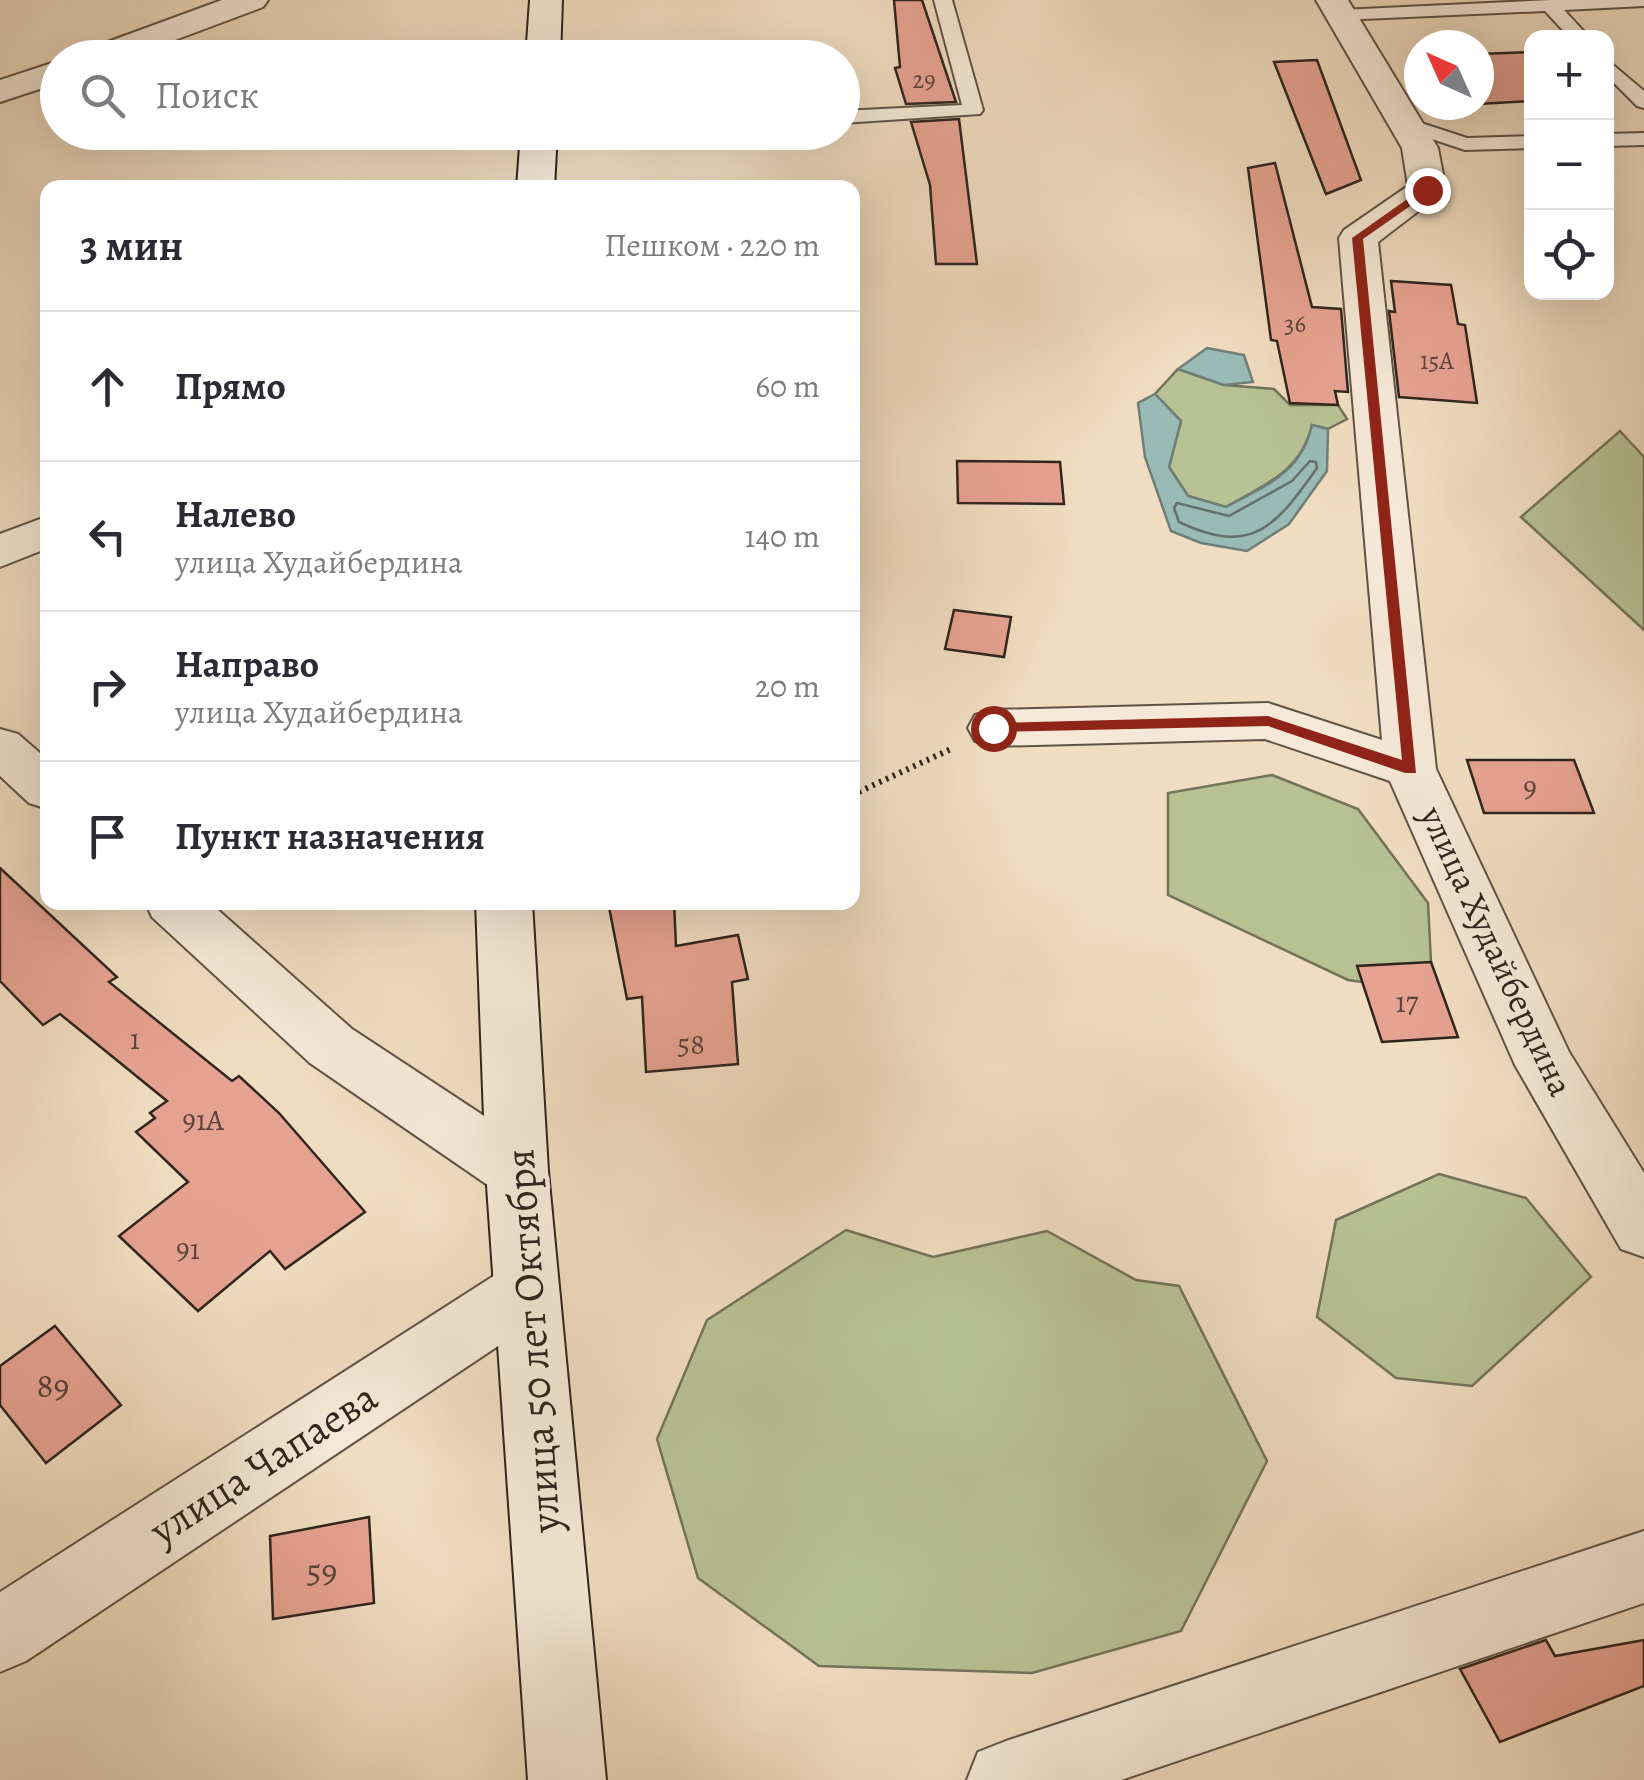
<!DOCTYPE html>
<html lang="ru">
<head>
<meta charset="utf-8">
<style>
  body { margin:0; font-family:Alegreya,serif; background:#f7f7f7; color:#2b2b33 }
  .controls { position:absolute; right:30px; top:30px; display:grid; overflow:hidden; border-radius:20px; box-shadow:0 10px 40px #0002 }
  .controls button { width:90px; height:90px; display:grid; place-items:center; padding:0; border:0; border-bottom:2px solid #e1e1e2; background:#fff; color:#2b2b33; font:50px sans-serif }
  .compass { position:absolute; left:1404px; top:30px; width:90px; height:90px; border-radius:50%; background:#fff; box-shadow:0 10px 40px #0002; rotate:315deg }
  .stop { position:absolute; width:30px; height:30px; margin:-22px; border:8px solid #8f2418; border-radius:50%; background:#fff }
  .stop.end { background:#8f2418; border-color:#fff; box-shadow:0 2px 10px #0008 }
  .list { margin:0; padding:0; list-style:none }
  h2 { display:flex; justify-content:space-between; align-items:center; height:130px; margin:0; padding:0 40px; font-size:42px }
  h2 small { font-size:32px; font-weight:400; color:#7c7c81 }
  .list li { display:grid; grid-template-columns:65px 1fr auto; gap:30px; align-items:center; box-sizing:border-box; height:150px; padding:0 40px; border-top:2px solid #e1e1e2 }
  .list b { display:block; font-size:38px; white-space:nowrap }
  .list p { margin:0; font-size:32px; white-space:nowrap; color:#7c7c81 }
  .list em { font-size:32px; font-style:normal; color:#7c7c81 }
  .icon { flex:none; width:55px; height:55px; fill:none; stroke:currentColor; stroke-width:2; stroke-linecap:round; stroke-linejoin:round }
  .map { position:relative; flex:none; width:1644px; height:1780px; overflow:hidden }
  .search { position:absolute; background:#fff; box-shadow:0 10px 40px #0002; left:40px; top:40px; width:820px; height:110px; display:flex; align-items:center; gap:25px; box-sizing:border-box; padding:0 35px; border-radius:55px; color:#7c7c81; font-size:38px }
  .panel { position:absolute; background:#fff; box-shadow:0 10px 40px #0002; left:40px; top:180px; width:820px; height:730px; border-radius:20px }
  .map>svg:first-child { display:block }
  .green { fill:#b7c194; stroke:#737358; stroke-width:2.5 }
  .water { fill:#9abbb5; stroke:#6f7f78; stroke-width:2.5 }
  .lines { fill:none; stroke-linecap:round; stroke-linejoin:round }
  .shore { stroke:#647069; stroke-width:2.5 }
  .building { fill:#e6a291; stroke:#2f251d; stroke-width:2.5 }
  .service-casing { stroke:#5f5346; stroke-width:4 }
  .minor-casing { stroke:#5f5346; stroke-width:4 }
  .secondary-casing { stroke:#2f251d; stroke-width:4 }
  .path { stroke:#2f251d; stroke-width:6; stroke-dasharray:2.5 5; stroke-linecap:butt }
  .service { fill:#f5e8d6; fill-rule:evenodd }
  .minor { fill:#f5e8d6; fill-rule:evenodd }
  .secondary { fill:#f5e8d6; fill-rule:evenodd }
  .route { fill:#8f2418 }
  .labels { text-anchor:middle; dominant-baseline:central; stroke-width:9; stroke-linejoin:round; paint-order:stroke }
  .far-number-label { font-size:25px; fill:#5d443a }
  .number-label { font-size:30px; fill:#5d443a }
  .street-label { font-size:35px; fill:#2f251d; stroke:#f5e8d6 }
  .near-number-label { font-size:35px; fill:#5d443a }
  .near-street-label { font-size:42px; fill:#2f251d; stroke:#f5e8d6 }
</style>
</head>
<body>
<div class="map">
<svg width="1644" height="1780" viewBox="0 0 1644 1780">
  <rect width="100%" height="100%" fill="#f0dcc0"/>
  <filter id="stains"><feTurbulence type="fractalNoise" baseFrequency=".002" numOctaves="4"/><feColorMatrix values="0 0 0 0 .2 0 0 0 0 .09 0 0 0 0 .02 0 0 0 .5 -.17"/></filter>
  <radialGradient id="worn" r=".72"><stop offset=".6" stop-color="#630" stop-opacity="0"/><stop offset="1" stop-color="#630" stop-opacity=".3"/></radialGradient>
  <!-- green -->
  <g class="green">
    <path d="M1178 369 1224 385 1274 389 1290 405H1338L1347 419 1328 429 1312 425C1301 472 1264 485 1226 507L1188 496 1169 467 1181 421 1155 394Z"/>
    <path d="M1620 431 1644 457V630L1521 517Z"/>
    <path d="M1272 775 1358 809 1428 903 1431 962 1413 989 1348 980 1168 895V793Z"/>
    <path d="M1439 1174 1526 1198 1591 1277 1472 1386 1396 1378 1317 1317 1336 1220Z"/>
    <path d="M846 1230 933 1257 1047 1231 1136 1280 1179 1286 1267 1461 1181 1631 1032 1673 819 1666 698 1578 657 1439 707 1320Z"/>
  </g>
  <!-- water -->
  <g class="water">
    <path d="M1207 348 1244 355 1253 382 1224 385 1178 369Z"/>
    <path d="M1155 394 1181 421 1169 467 1188 496 1226 507C1266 485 1301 474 1312 425L1328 429 1327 471 1289 524 1247 551 1201 543 1171 531 1145 457 1138 403Z"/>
  </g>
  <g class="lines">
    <!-- shore -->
    <path class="shore" d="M1310 461 1316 462 1317 468C1276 526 1252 557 1179 522L1174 508 1177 503 1229 516 1292 481Z"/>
  </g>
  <!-- building -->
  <g class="building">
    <path d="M894 0H922L956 102 906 104 895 68 900 67Z"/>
    <path d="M1532 52V101L1479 104V54Z"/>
    <path d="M1317 60 1361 180 1326 194 1274 62Z"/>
    <path d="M959 119 977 264H936L930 185 911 122Z"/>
    <path d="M1275 163 1312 307 1341 309 1348 392 1335 391 1338 405 1290 403 1277 341 1271 340 1248 168Z"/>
    <path d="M1391 281 1451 285 1458 324 1465 325 1477 403 1399 397 1389 311 1395 312Z"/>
    <path d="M957 461 1060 462 1064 504 958 503Z"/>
    <path d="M954 610 1011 617 1004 657 945 649Z"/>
    <path d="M1467 760H1574L1594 813H1484Z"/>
    <path d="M0 868 117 977 109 982 232 1081 239 1076 279 1113 365 1212 285 1269 270 1251 198 1311 119 1236 188 1182 136 1132 155 1118 150 1113 167 1101 60 1014 43 1025 0 981Z"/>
    <path d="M608 902H674L676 946 738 935 748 979 732 982 738 1064 646 1072 642 997 627 999Z"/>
    <path d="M1431 962 1458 1037 1382 1042 1357 966Z"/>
    <path d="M55 1326 121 1405 46 1463 0 1405V1366Z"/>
    <path d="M369 1517 374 1603 273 1619 270 1536Z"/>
    <path d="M1546 1640 1555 1656 1644 1640V1686L1500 1742 1460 1669Z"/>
  </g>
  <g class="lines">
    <defs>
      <g id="service">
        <path d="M934 0H952L983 110 980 114 842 123V111L962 105Z"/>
        <path d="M1551 0H1644V6L1564 10 1590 38H1570L1545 11 1341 20 1332 15 1341 10Z"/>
        <path d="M1606 59 1644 91V108L1637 106 1606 75Z"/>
        <path d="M1406 118 1467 138 1532 136V148L1465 150 1399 128V120Z"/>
        <path d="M1644 133V145L1606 146V134Z"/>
      </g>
      <g id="minor">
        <path d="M222 0H268L263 7 127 58H79L83 51Z"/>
        <path d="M1316 0H1348L1438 148 1446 190 1378 242 1436 769 1569 1052 1644 1173V1257L1621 1249 1515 1065 1390 781 1265 739 993 746 975 741 968 728 975 715 993 710 1268 703 1382 740 1339 238 1344 230 1408 186 1402 148Z"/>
        <path d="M58 61V83L0 102V80Z"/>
        <path d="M48 516V548L0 567V534Z"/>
        <path d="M0 729 18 734 48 760V809L29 803 0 776Z"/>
        <path d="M145 902H209L352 1029 539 1152 548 1171 539 1190 517 1198 495 1190 310 1063 152 917Z"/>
        <path d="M526 1262 549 1270 559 1291 549 1312 26 1661 0 1672V1592L503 1270Z"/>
        <path d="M1644 1531V1603L1121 1780H967L978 1752 1006 1741Z"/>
      </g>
      <g id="secondary">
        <path d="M530 0H562L560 58H526Z"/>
        <path d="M521 132H557L554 188H517Z"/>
        <path d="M476 902H532L548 1171 606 1780H528L486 1171Z"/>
      </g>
    </defs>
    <!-- service casing -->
    <use href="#service" class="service-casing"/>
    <!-- minor casing -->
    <use href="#minor" class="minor-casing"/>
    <!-- secondary casing -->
    <use href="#secondary" class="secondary-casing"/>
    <!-- path -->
    <path class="path" d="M852 795 951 749"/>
    <!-- service -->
    <use href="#service" class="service"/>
    <!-- minor -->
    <use href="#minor" class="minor"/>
    <!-- secondary -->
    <use href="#secondary" class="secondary"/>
  </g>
  <!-- route -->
  <path class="route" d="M1423 188 1433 190 1363 239 1416 773H1405L1268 726 988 732V725L993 723 1268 716 1402 760 1352 238Z"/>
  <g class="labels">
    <!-- far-number labels -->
    <g class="far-number-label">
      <text x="924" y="80">29</text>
      <text x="1295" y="324">36</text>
      <text x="1437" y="361">15А</text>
    </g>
    <!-- number labels -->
    <g class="number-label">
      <text x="1530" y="787">9</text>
      <text x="1407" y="1002">17</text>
      <text x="135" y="1039">1</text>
      <text x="691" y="1044">58</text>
      <text x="203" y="1120">91А</text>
      <text x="188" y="1249">91</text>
    </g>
    <!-- street labels -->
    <g class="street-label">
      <text transform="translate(1497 951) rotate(65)">улица Худайбердина</text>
    </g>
    <!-- near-number labels -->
    <g class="near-number-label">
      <text x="53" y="1385">89</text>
      <text x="322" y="1570">59</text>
    </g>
    <!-- near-street labels -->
    <g class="near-street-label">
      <text transform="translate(532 1341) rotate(-94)">улица 50 лет Октября</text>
      <text transform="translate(263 1463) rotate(-33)">улица Чапаева</text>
    </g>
  </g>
  <rect width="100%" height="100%" filter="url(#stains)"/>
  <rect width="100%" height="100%" fill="url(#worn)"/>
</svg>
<div class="controls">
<button>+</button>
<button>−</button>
<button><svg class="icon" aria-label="locate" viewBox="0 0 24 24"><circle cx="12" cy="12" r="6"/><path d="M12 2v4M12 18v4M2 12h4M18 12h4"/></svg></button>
</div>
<svg class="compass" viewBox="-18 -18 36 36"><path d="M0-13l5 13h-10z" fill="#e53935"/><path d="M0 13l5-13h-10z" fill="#7c7c81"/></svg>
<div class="stop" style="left:993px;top:728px"></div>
<div class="stop end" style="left:1427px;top:190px"></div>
<div class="search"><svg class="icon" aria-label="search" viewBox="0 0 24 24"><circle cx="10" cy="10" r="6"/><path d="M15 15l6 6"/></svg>Поиск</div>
<section class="panel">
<h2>3 мин<small>Пешком · 220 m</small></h2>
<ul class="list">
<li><svg class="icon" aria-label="ahead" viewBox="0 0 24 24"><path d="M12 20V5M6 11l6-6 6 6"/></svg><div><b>Прямо</b></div><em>60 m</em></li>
<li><svg class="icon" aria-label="left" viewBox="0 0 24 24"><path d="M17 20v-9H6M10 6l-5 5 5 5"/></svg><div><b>Налево</b><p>улица Худайбердина</p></div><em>140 m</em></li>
<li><svg class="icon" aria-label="right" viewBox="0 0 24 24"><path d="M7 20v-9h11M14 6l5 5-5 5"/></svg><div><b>Направо</b><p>улица Худайбердина</p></div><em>20 m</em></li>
<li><svg class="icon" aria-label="arrive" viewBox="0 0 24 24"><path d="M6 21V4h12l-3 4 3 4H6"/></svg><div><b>Пункт назначения</b></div></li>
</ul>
</section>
</div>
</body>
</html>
